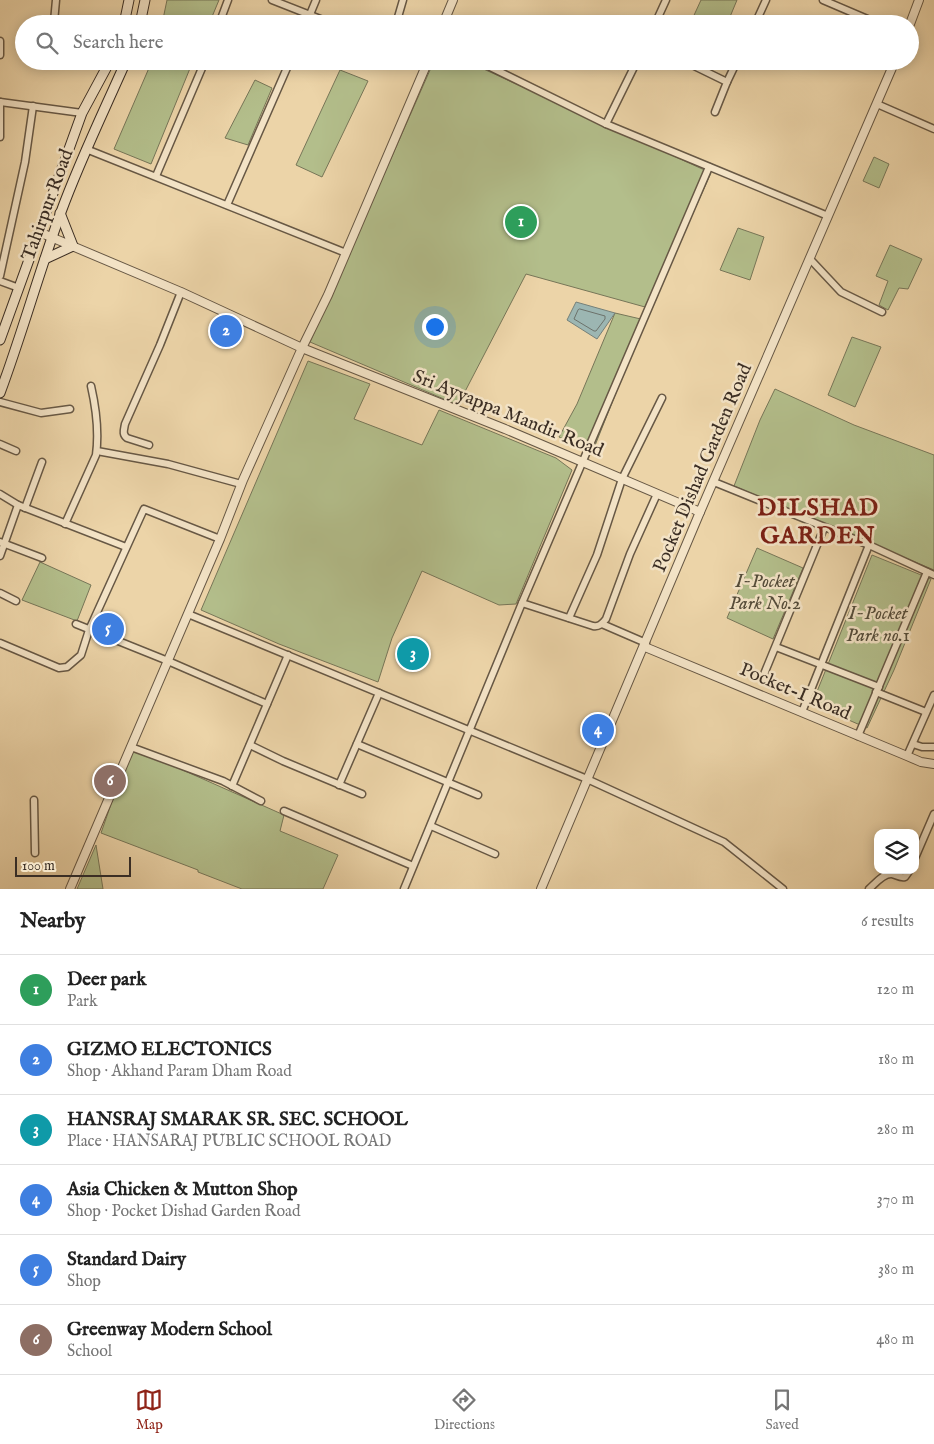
<!DOCTYPE html>
<html lang="en">
<head>
<meta charset="utf-8">
<style>
  body { margin:0; font-family:"IM FELL English",serif; background:#f2f2f2; color:#222 }
  .controls { position:absolute; right:15px; bottom:15px; display:grid; overflow:hidden; border-radius:10px; box-shadow:0 2px 12px #0003 }
  .controls button { width:45px; height:45px; display:grid; place-items:center; padding:0; border:0; border-bottom:1px solid #e0e0e0; background:#fff; color:#222; font:25px sans-serif }
  .scale { position:absolute; left:15px; bottom:12px; width:116px; box-sizing:border-box; padding-left:5px; border:2px solid #3b2e24; border-top:0; font-size:14px; line-height:18px; white-space:nowrap; color:#3b2e24; -webkit-text-stroke:4px #f3e3c6; paint-order:stroke }
  .you { position:absolute; left:434px; top:326px; width:18px; height:18px; margin:-12px; border:4px solid #fff; border-radius:50%; background:#1a73e8; box-shadow:0 0 0 8px #1a73e833 }
  .badge { display:grid; place-items:center; width:32px; height:32px; border-radius:50%; background:#8f2418; color:#fff; font-size:16px; font-weight:700 }
  .pin { position:absolute; translate:-50% -50%; border:2px solid #fff; box-shadow:0 1px 5px #0006 }
  .list { margin:0; padding:0; list-style:none }
  h2 { display:flex; justify-content:space-between; align-items:center; height:65px; margin:0; padding:0 20px; font-size:21px }
  h2 small { font-size:16px; font-weight:400; color:#767676 }
  .list li { display:grid; grid-template-columns:32px 1fr auto; gap:15px; align-items:center; box-sizing:border-box; height:70px; padding:0 20px; border-top:1px solid #e0e0e0 }
  .list b { display:block; font-size:19px; white-space:nowrap }
  .list p { margin:0; font-size:16px; white-space:nowrap; color:#767676 }
  .list em { font-size:16px; font-style:normal; color:#767676 }
  .icon { flex:none; width:28px; height:28px; fill:none; stroke:currentColor; stroke-width:2; stroke-linecap:round; stroke-linejoin:round }
  .map { position:relative; flex:none; width:934px; height:889px; overflow:hidden }
  .search { position:absolute; background:#fff; box-shadow:0 2px 12px #0003; left:15px; right:15px; top:15px; height:55px; display:flex; align-items:center; gap:12px; box-sizing:border-box; padding:0 18px; border-radius:28px; color:#767676; font-size:19px }
  .sheet { height:485px; background:#fff }
  nav { display:flex; justify-content:space-around; align-items:center; box-sizing:border-box; height:70px; border-top:1px solid #e0e0e0; background:#fff; font-size:14px; color:#767676 }
  nav a { display:grid; justify-items:center; gap:2px }
  nav .on { color:#8f2418 }
  .map>svg:first-child { display:block }
  .green { fill:#b3be8b; stroke:#777658 }
  .water { fill:#9cb6b2; stroke:#758079 }
  .lines { fill:none; stroke-linecap:round; stroke-linejoin:round }
  .shore { stroke:#6c726b; stroke-width:1 }
  .minor-casing { stroke:#675845; stroke-width:9 }
  .tertiary-casing { stroke:#675845; stroke-width:10 }
  .secondary-casing { stroke:#3b2e24; stroke-width:11 }
  .minor { stroke:#f3e3c6; stroke-width:6 }
  .tertiary { stroke:#f3e3c6; stroke-width:8 }
  .secondary { stroke:#f3e3c6; stroke-width:9 }
  .labels { text-anchor:middle; dominant-baseline:central; stroke-width:5; stroke-linejoin:round; paint-order:stroke }
  .street-label { font-size:19px; fill:#3b2e24; stroke:#f3e3c6 }
  .park-label { font-size:19px; font-style:italic; fill:#534b39; stroke:#f3e3c6 }
  .district-label { font-size:24px; font-weight:bold; letter-spacing:1px; fill:#7a1f14; stroke:#f3e3c6 }
</style>
</head>
<body>
<div class="map">
<svg width="934" height="889" viewBox="0 0 934 889">
  <rect width="100%" height="100%" fill="#ecd4a8"/>
  <filter id="stains"><feTurbulence type="fractalNoise" baseFrequency=".004" numOctaves="4"/><feColorMatrix values="0 0 0 0 .2 0 0 0 0 .09 0 0 0 0 .02 0 0 0 .5 -.17"/></filter>
  <radialGradient id="worn" r=".72"><stop offset=".6" stop-color="#630" stop-opacity="0"/><stop offset="1" stop-color="#630" stop-opacity=".3"/></radialGradient>
  <!-- green -->
  <g class="green">
    <path d="M167 0H219L209 24H162Z"/>
    <path d="M701 0H737L727 24H690Z"/>
    <path d="M152 61H193L151 164 114 149Z"/>
    <path d="M434 61H466L711 173 675 253 655 302 647 303 645 307 526 274 458 405 310 342Z"/>
    <path d="M340 70 368 81 322 177 296 165Z"/>
    <path d="M255 80 272 88 248 145 225 138Z"/>
    <path d="M874 157 889 164 879 188 863 181Z"/>
    <path d="M738 228 764 237 750 280 720 270Z"/>
    <path d="M890 245 922 259 908 289 899 288 888 310 879 305 888 281 876 276Z"/>
    <path d="M615 313 645 320 592 453 559 437 577 404Z"/>
    <path d="M852 337 881 347 855 407 828 395Z"/>
    <path d="M308 361 370 384 354 419 422 445 439 410 556 458 572 470 516 604 499 605 422 571 392 638 378 682 279 644 201 610Z"/>
    <path d="M775 389 854 425 934 455V570L734 486 760 420Z"/>
    <path d="M757 548 803 568 773 639 727 618Z"/>
    <path d="M872 555 931 579 894 670 867 728 812 704Z"/>
    <path d="M40 562 91 585 77 621 22 600Z"/>
    <path d="M131 747 284 815 280 831 338 855 323 889H242L198 872V870L101 833Z"/>
    <path d="M96 845 103 889H77Z"/>
  </g>
  <!-- water -->
  <path class="water" d="M576 302 615 313 597 339 567 320Z"/>
  <g class="lines">
    <!-- shore -->
    <path class="shore" d="M580 309 605 316V319L596 331H594L574 319 578 310Z"/>
    <defs>
      <g id="minor">
        <path d="M272 0 333 24"/>
        <path d="M823 0 879 24"/>
        <path d="M54 22 56 0"/>
        <path d="M219 24 228 0"/>
        <path d="M306 24 316 0"/>
        <path d="M396 24 403 0"/>
        <path d="M655 24 666 0"/>
        <path d="M755 24 766 0"/>
        <path d="M0 41V55"/>
        <path d="M478 61 606 124 828 216"/>
        <path d="M684 61 727 82 715 112"/>
        <path d="M727 82 737 61"/>
        <path d="M0 102 82 113"/>
        <path d="M877 104 934 129"/>
        <path d="M606 124 637 61"/>
        <path d="M0 137V102"/>
        <path d="M86 149 346 253"/>
        <path d="M156 176 205 61"/>
        <path d="M227 205 290 61"/>
        <path d="M810 259 841 292 882 312"/>
        <path d="M0 276 25 162 33 106"/>
        <path d="M0 281 19 288"/>
        <path d="M0 402 41 413 70 409"/>
        <path d="M0 444 16 451"/>
        <path d="M149 445 127 438C122 434 124 430 125 424L160 345 181 292"/>
        <path d="M97 451 168 464 241 484"/>
        <path d="M714 482 869 545 934 575"/>
        <path d="M0 494 18 505 126 547"/>
        <path d="M25 508 42 462"/>
        <path d="M65 524 96 455C99 433 96 408 91 386"/>
        <path d="M0 542 42 558"/>
        <path d="M0 556 18 505"/>
        <path d="M0 593 16 601"/>
        <path d="M522 603 593 626C599 627 602 624 606 619L630 554 657 494"/>
        <path d="M188 614 587 779 724 842 783 889"/>
        <path d="M569 618 597 555 622 479 662 398"/>
        <path d="M76 624 168 661 267 704"/>
        <path d="M602 624 646 643"/>
        <path d="M0 643 59 668 67 667 81 655 89 630 144 509 220 539"/>
        <path d="M776 647 879 687"/>
        <path d="M762 679 824 528"/>
        <path d="M876 692 926 712"/>
        <path d="M802 712 869 545"/>
        <path d="M858 736 927 572"/>
        <path d="M357 744 478 795"/>
        <path d="M913 744 922 747H934"/>
        <path d="M250 745 283 761 362 794"/>
        <path d="M131 747 223 781 261 801"/>
        <path d="M907 756 934 695"/>
        <path d="M339 785 379 693"/>
        <path d="M232 786 288 655"/>
        <path d="M34 800 35 853"/>
        <path d="M284 811 413 866"/>
        <path d="M431 826 495 854"/>
        <path d="M915 858 934 814"/>
        <path d="M404 889 522 603 709 167"/>
        <path d="M869 889C875 884 883 873 892 874 897 875 899 878 905 877L910 870"/>
      </g>
      <g id="tertiary">
        <path d="M443 24 453 0"/>
        <path d="M910 24 919 0"/>
        <path d="M39 232 181 292 302 348 505 429 700 512"/>
        <path d="M645 647 907 756 921 762 934 764"/>
        <path d="M70 889 220 539 243 480 302 348 328 295 428 61"/>
        <path d="M541 889 700 512 895 61"/>
      </g>
      <g id="secondary">
        <path d="M124 24 129 0"/>
        <path d="M140 24 145 0"/>
        <path d="M45 259 73 246 60 213"/>
        <path d="M0 340 82 113 110 61"/>
        <path d="M0 393C22 334 39 272 61 212 80 160 104 111 126 61"/>
      </g>
    </defs>
    <!-- minor casing -->
    <use href="#minor" class="minor-casing"/>
    <!-- tertiary casing -->
    <use href="#tertiary" class="tertiary-casing"/>
    <!-- secondary casing -->
    <use href="#secondary" class="secondary-casing"/>
    <!-- minor -->
    <use href="#minor" class="minor"/>
    <!-- tertiary -->
    <use href="#tertiary" class="tertiary"/>
    <!-- secondary -->
    <use href="#secondary" class="secondary"/>
  </g>
  <g class="labels">
    <!-- street labels -->
    <g class="street-label">
      <text transform="translate(48 205) rotate(-70)">Tahirpur Road</text>
      <text transform="translate(508 414) rotate(22)">Sri Ayyappa Mandir Road</text>
      <text transform="translate(703 468) rotate(-67)">Pocket Dishad Garden Road</text>
      <text transform="translate(795 692) rotate(23)">Pocket-I Road</text>
    </g>
    <!-- park labels -->
    <g class="park-label">
      <text x="765" y="582">I-Pocket<tspan x="765" dy="22">Park No.2</tspan></text>
      <text x="878" y="614">I-Pocket<tspan x="878" dy="22">Park no.1</tspan></text>
    </g>
    <!-- district labels -->
    <g class="district-label">
      <text x="818" y="508">DILSHAD<tspan x="818" dy="28">GARDEN</tspan></text>
    </g>
  </g>
  <rect width="100%" height="100%" filter="url(#stains)"/>
  <rect width="100%" height="100%" fill="url(#worn)"/>
</svg>
<div class="controls">
<button><svg class="icon" aria-label="layers" viewBox="0 0 24 24"><path d="M12 4l9 5-9 5-9-5zM3 14l9 5 9-5"/></svg></button>
</div>
<div class="scale">100 m</div>
<div class="you"></div>
<div class="pin badge" style="left:521px;top:222px;background:#2e9e5b">1</div>
<div class="pin badge" style="left:226px;top:331px;background:#3f7fe0">2</div>
<div class="pin badge" style="left:413px;top:654px;background:#0f9aa8">3</div>
<div class="pin badge" style="left:598px;top:730px;background:#3f7fe0">4</div>
<div class="pin badge" style="left:108px;top:629px;background:#3f7fe0">5</div>
<div class="pin badge" style="left:110px;top:781px;background:#8d6e63">6</div>
<div class="search"><svg class="icon" aria-label="search" viewBox="0 0 24 24"><circle cx="10" cy="10" r="6"/><path d="M15 15l6 6"/></svg>Search here</div>
</div>
<section class="sheet">
<h2>Nearby<small>6 results</small></h2>
<ul class="list">
<li><span class="badge" style="background:#2e9e5b">1</span><div><b>Deer park</b><p>Park</p></div><em>120 m</em></li>
<li><span class="badge" style="background:#3f7fe0">2</span><div><b>GIZMO ELECTONICS</b><p>Shop · Akhand Param Dham Road</p></div><em>180 m</em></li>
<li><span class="badge" style="background:#0f9aa8">3</span><div><b>HANSRAJ SMARAK SR. SEC. SCHOOL</b><p>Place · HANSARAJ PUBLIC SCHOOL ROAD</p></div><em>280 m</em></li>
<li><span class="badge" style="background:#3f7fe0">4</span><div><b>Asia Chicken &amp; Mutton Shop</b><p>Shop · Pocket Dishad Garden Road</p></div><em>370 m</em></li>
<li><span class="badge" style="background:#3f7fe0">5</span><div><b>Standard Dairy</b><p>Shop</p></div><em>380 m</em></li>
<li><span class="badge" style="background:#8d6e63">6</span><div><b>Greenway Modern School</b><p>School</p></div><em>480 m</em></li>
</ul>
</section>
<nav>
<a class="on"><svg class="icon" aria-label="map" viewBox="0 0 24 24"><path d="M3 6l6-2 6 2 6-2v14l-6 2-6-2-6 2zM9 4v14M15 6v14"/></svg>Map</a>
<a><svg class="icon" aria-label="directions" viewBox="0 0 24 24"><path d="M12 3l9 9-9 9-9-9zM9 14v-3h6M13 9l2 2-2 2"/></svg>Directions</a>
<a><svg class="icon" aria-label="saved" viewBox="0 0 24 24"><path d="M7 4h10v16l-5-4-5 4z"/></svg>Saved</a>
</nav>
</body>
</html>
